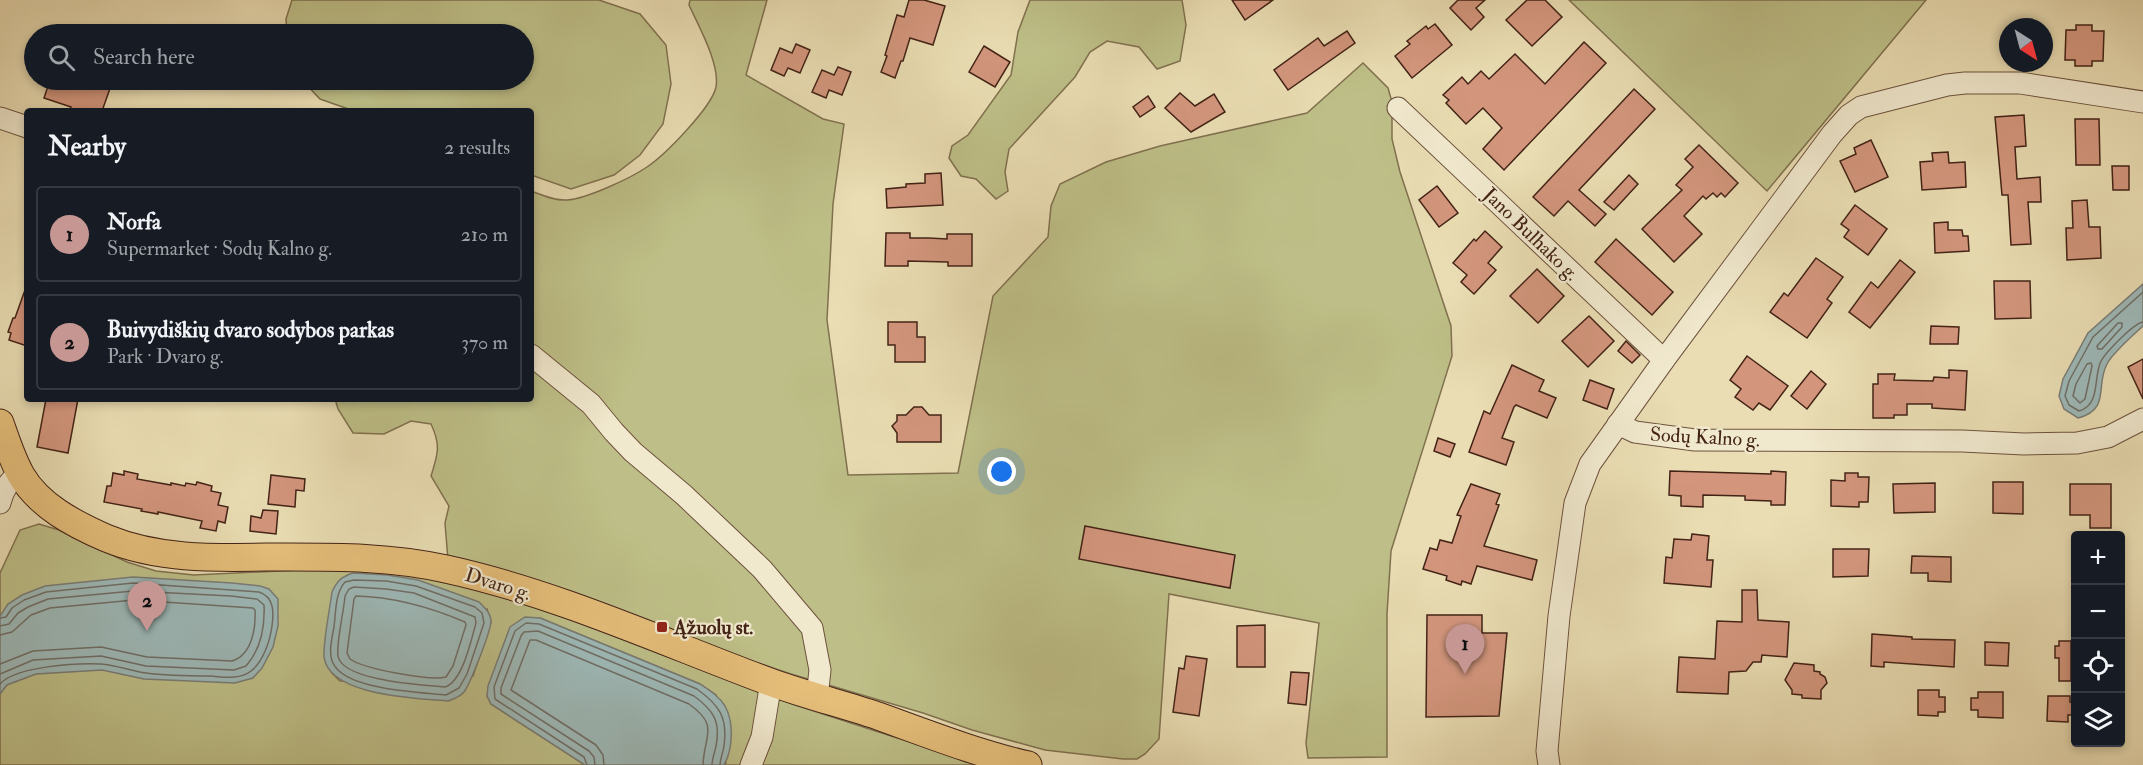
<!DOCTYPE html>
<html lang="en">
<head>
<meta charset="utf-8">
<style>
  body { margin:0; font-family:"IM FELL Double Pica",serif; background:#242831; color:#f1f3f6 }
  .controls { position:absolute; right:18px; bottom:18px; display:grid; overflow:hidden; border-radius:6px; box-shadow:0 3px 9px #0003 }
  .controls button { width:54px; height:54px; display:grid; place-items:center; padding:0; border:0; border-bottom:2px solid #363941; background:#171b24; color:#f1f3f6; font:30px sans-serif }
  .compass { position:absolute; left:1999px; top:18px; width:54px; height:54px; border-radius:50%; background:#171b24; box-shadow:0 3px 9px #0003; rotate:144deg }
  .you { position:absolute; left:1002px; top:472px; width:21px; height:21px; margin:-15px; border:4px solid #fff; border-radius:50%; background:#1a73e8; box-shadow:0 0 0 9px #1a73e833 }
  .badge { display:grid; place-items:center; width:39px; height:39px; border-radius:50%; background:#c59692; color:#111; font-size:20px; font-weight:700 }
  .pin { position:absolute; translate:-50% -50px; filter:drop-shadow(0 2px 3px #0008) }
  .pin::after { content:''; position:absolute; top:32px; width:21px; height:18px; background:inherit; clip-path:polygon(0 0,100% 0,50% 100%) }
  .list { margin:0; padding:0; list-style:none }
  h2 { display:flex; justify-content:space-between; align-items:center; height:78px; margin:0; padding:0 24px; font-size:26px }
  h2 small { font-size:20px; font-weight:400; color:#9ea1a6 }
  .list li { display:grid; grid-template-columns:39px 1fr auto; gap:18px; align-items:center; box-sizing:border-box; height:96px; margin:0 12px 12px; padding:0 12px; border:2px solid #363941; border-radius:6px }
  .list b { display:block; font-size:22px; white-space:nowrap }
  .list p { margin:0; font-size:20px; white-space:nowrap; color:#9ea1a6 }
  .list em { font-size:20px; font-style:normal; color:#9ea1a6 }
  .icon { flex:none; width:33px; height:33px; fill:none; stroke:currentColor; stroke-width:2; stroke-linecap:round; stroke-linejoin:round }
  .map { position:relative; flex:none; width:2143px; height:765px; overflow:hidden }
  .search { position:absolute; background:#171b24; box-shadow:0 3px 9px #0003; left:24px; top:24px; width:510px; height:66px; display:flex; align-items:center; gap:15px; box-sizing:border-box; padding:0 21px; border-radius:33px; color:#9ea1a6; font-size:22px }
  .panel { position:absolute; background:#171b24; box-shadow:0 3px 9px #0003; left:24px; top:108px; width:510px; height:294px; border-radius:6px }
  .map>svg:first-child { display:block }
  .green { fill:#bebf88; stroke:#80714f; stroke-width:1.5; fill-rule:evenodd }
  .water { fill:#9db9b8; stroke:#797d77; stroke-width:1.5 }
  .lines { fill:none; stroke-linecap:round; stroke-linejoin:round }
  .shore { stroke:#706e67; stroke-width:1.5 }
  .building { fill:#d3967d; stroke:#432316; stroke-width:1.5 }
  .minor-casing { stroke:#6d523d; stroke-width:23 }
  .major-casing { stroke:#432316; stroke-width:29 }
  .minor { stroke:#f1e9ce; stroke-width:21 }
  .major { stroke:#e5be7a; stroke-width:27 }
  .poi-dot { fill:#8f2418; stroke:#f1e9ce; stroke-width:2 }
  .labels { text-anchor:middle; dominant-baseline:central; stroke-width:4.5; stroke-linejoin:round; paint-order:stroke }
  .street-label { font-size:20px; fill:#432316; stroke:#f1e9ce }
  .poi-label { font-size:20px; font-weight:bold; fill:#432316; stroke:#f1e9ce; text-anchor:start }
</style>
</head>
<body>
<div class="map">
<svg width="2143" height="765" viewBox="0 0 2143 765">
  <rect width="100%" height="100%" fill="#eaddb3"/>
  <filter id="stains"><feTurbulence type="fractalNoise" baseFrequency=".00333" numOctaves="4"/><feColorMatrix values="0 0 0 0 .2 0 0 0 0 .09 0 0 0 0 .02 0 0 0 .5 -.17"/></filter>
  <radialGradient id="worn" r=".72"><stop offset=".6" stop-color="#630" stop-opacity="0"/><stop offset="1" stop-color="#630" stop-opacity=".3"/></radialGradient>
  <!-- green -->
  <g class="green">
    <path d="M292 0H599L640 14 666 45 671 84 663 124 640 155 614 175 571 189 531 175V111H354L320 99 302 80H524V34H287L286 19Z"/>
    <path d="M690 0H767L746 75 823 119 844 124 833 204 827 320 848 475 958 473 993 296 1048 237 1051 206 1060 184 1106 162 1160 146 1307 113 1363 63 1388 88 1392 102V139L1400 172 1451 326 1452 356 1391 551 1387 614V757L1308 758 1306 743 1319 623 1169 594 1159 739 1145 754 1137 759H1123L1045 750 972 730 923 713 791 674 448 560 445 523 449 506 431 476C438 454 441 445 431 424L411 421 384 434 353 433 338 409 335 399H531V191C542 195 555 201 567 200 586 199 631 178 647 167 665 155 712 107 716 87 720 64 699 27 689 5Z"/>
    <path d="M1030 0H1182L1186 25 1180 61 1157 69 1139 47 1107 41 1090 52 1075 77 1009 149 1005 172 1008 191 996 199 976 179 961 176 949 158 952 146 968 135 1011 75 1018 32Z"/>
    <path d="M1569 0H1926L1767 191Z"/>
    <path d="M39 524 59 530 127 562 156 571 194 575 364 567 465 585 572 620 792 704 981 765H724L726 763 716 695 700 684 540 618 487 696 491 704 585 765H0V573L20 530ZM487 609 491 622 473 676 340 681 332 673 327 665Z"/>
  </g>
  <!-- water -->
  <g class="water">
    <path d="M2143 284V326C2135 333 2111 355 2107 364 2095 386 2111 409 2078 418L2064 409 2059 396 2063 379 2088 333Z"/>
    <path d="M353 573 387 575 418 580 479 602C484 607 491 613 491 621 491 631 470 684 464 692 460 697 454 699 448 701 417 698 329 696 324 657 323 642 330 608 332 592 337 581 341 577 353 573Z"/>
    <path d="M133 577 232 583 260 586 269 589 278 599V626L273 647 262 668 253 678 235 683 144 679 102 670 36 674 7 685 0 694V616L8 604 22 595 45 586Z"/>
    <path d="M525 617 540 618 700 684C709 690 719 696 725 706 734 722 733 749 724 765H585L491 704 487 696 488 686 510 627Z"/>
  </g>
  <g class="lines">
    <!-- shore -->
    <g class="shore">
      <path d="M2143 292 2093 337 2069 381 2065 396 2069 405 2079 411C2101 405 2093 377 2101 361 2106 352 2134 323 2143 322"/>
      <path d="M2118 323H2122V327L2102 349H2098L2097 346Z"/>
      <path d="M2091 363 2092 366 2085 399 2080 403 2073 396 2076 384 2087 364Z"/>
      <path d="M354 580 386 581 416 586 475 607 482 613 484 623 467 674 459 688 446 695C419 692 345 690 333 663 328 653 332 638 334 627 336 612 335 593 345 582Z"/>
      <path d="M354 587 386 589 414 593 475 617 476 623C471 640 463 681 445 687 424 685 342 681 338 656 336 643 344 611 345 596L349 589Z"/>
      <path d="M356 596C395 597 430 607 465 622L466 625 453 666 446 677C430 681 364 669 350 659L347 653 354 599Z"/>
      <path d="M0 618 6 617 12 608 24 600 46 592 133 583 259 592C274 597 274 612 272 626 270 641 263 662 251 671 240 680 223 677 211 676 189 676 168 676 146 673 131 671 116 665 101 664 77 663 16 666 0 684"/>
      <path d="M0 626 9 624 18 613 28 607 48 599 133 591 231 596 257 599 264 605C265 627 261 649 246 666L234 670 146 666 101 656 33 660 0 674"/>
      <path d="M0 635 12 632 31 615 50 608 134 600 253 608 255 610C256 628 252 655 232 661L147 657 101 647 33 651 0 664"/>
      <path d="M587 765 584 757 495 699 494 687 515 631 526 623 539 624 697 689C719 705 728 717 724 746 723 753 720 759 720 765"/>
      <path d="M595 765 594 757 589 751 501 694V688L521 636 524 632 538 631 694 696C713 710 721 721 716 746 715 752 712 758 712 765"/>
      <path d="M604 765 603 755 596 745 511 690 530 640H536L689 704C720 726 704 735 703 765"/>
    </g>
  </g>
  <!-- building -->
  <g class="building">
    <path d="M909 0H924L945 6 933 45 910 38 903 61H901L895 78 881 72 887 56 885 55 897 15 904 17Z"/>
    <path d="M1232 0H1273L1245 20Z"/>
    <path d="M1458 0H1485L1476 8 1484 17 1471 30 1450 8Z"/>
    <path d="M1527 0H1545L1562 17 1532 46 1506 20Z"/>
    <path d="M1435 24 1452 45 1412 78 1395 56 1410 44 1407 41 1426 26 1428 29Z"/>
    <path d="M2076 25H2092V31H2104L2103 61H2092V66H2075V60H2065L2066 30H2076Z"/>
    <path d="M1347 31 1355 43 1288 90 1274 70 1318 38 1324 46Z"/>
    <path d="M1584 42 1606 63 1504 170 1483 149 1502 128 1483 108 1466 124 1446 103 1449 100 1443 95 1462 77 1468 84 1481 71 1489 79 1515 54 1545 84Z"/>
    <path d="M796 44 810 50 800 73 788 68 784 76 771 70 780 48 792 53Z"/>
    <path d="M984 46 1010 62 995 87 969 72Z"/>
    <path d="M838 67 851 72 842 95 829 90 826 98 812 92 822 70 834 75Z"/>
    <path d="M50 80H113L102 111H69L71 107 44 98Z"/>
    <path d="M1634 89 1655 109 1579 190 1606 214 1595 226 1568 201 1554 216 1533 197Z"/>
    <path d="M1180 93 1195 106 1214 94 1225 112 1191 132 1165 108Z"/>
    <path d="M1148 96 1155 107 1140 117 1133 107Z"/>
    <path d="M2024 115 2026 146 2015 147 2017 179 2040 177 2041 202H2028L2031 244 2011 245 2008 195H2002L1995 117Z"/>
    <path d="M2075 119H2099L2100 165H2076Z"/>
    <path d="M1871 140 1888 177 1855 192 1840 161 1856 154 1854 148Z"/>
    <path d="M1699 145 1738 183 1725 197 1721 193 1717 197 1713 193 1706 199 1703 196 1684 216 1702 234 1674 262 1642 229 1682 190 1676 185 1693 167 1685 159Z"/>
    <path d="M1948 152 1949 163 1965 162 1966 187 1922 190 1920 162 1933 161 1932 153Z"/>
    <path d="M2112 166H2129V190H2113Z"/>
    <path d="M941 173 943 205 887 208 886 189 906 187V184L925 183V174Z"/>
    <path d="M1629 175 1638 184 1614 210 1604 202Z"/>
    <path d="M1437 186 1458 213 1439 227 1419 200Z"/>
    <path d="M2087 200 2089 227H2100L2101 258 2067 260 2066 228H2073L2072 201Z"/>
    <path d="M1855 205 1887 229 1868 255 1844 237 1849 230 1841 224Z"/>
    <path d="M1948 222V230H1962L1963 236H1968L1969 251 1935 253 1934 223Z"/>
    <path d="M1485 231 1502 247 1488 263 1496 270 1474 294 1461 282 1467 275 1453 263 1474 239 1476 241Z"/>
    <path d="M886 233H910V238H929L947 239V234H972V266H948V262L908 261V266H885Z"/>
    <path d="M1616 239 1673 292 1652 315 1595 262Z"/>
    <path d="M1816 258 1843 277 1827 299 1832 303 1807 338 1770 312 1784 293 1788 296Z"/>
    <path d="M1900 260 1915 272 1870 328 1849 312 1871 282 1878 288Z"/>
    <path d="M1537 269 1564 296 1538 323 1510 296Z"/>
    <path d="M1994 281H2030L2031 318 1995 319Z"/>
    <path d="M25 290 27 291V346L9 340 11 333 8 332 13 318H15Z"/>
    <path d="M1589 316 1614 341 1588 367 1562 341Z"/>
    <path d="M888 322H917V337H925V362H895V345H888Z"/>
    <path d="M1931 326 1959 327 1958 344H1930Z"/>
    <path d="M1626 341 1640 355 1632 363 1618 351Z"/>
    <path d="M1747 356 1788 386 1770 410 1759 403 1753 410 1735 397 1741 389 1730 380Z"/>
    <path d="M2143 359V399L2128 367Z"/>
    <path d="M1512 365 1544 380 1539 391 1556 398 1547 418 1516 405 1514 407 1502 438 1514 442 1506 465 1469 452 1484 411 1490 414Z"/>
    <path d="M1949 370 1967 371 1965 410 1932 408V404H1907V415H1894V418H1873V384H1878V374H1895L1894 380 1933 381 1934 377 1949 378Z"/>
    <path d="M1811 371 1826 384 1807 409 1791 396Z"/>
    <path d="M1590 380 1614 389 1607 409 1583 400Z"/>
    <path d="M46 399H78L68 453 37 447Z"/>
    <path d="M914 407H922L929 415H941V442H897V433L892 426 897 421V415H906Z"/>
    <path d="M1438 438 1455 444 1450 457 1434 451Z"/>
    <path d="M124 471 138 474 137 479 171 485V483L185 486 186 483 196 485 197 482 212 486 211 491 221 493 218 505 228 507 225 523 218 521 216 531 200 528 202 521 158 512V514L141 511 142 509 104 502 107 486H111L113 473 124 475Z"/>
    <path d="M1670 471 1771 474V471L1786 472 1785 505H1771V501L1745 500V496L1703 495V507L1681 506V496L1669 495Z"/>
    <path d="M1845 473H1858V477H1869L1868 502H1859V507L1831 506V480L1845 481Z"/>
    <path d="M271 475 305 479 304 491 296 490 295 507 268 504Z"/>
    <path d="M1993 482H2023V514L1993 513Z"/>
    <path d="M1935 483V512L1894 513 1893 484Z"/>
    <path d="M1471 484 1500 494 1496 504 1499 505 1484 546 1537 560 1532 580 1477 566 1471 584 1462 581 1461 585 1446 580 1447 576 1423 569 1430 548 1437 550 1440 540 1452 543 1461 516 1457 515Z"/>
    <path d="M2070 484H2111V528H2090V515H2070Z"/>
    <path d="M263 510 278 511 276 534 250 531 251 516 261 518Z"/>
    <path d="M1085 526 1235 555 1230 588 1079 559Z"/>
    <path d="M1692 534 1709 536 1707 560H1713L1711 587 1664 583 1666 557 1672 558 1674 539 1691 540Z"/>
    <path d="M1833 549H1869L1868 576 1833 577Z"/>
    <path d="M1912 556 1951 557V582L1928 581V573H1911Z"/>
    <path d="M1742 590H1757L1758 620 1789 622 1787 657 1762 655 1761 662H1753L1746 671 1729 672 1728 694 1677 692 1679 657 1715 659 1717 621 1742 622Z"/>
    <path d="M1427 615H1482V633H1507L1499 716 1426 717Z"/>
    <path d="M1265 625V667H1237V626Z"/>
    <path d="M1872 634 1912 637V639L1955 640 1954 667 1884 662V667L1871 666Z"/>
    <path d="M2059 641H2071V681H2059V658H2055V646H2059Z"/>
    <path d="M1985 642 2009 643 2008 666 1985 665Z"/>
    <path d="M1186 656 1207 659 1199 716 1173 712 1179 668 1184 669Z"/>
    <path d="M1794 663 1814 665V671L1820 672V674L1825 677 1827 683 1821 690V699L1802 698V695L1792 694V690L1785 680Z"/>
    <path d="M1291 672 1309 673 1306 705 1288 703Z"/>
    <path d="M1918 690H1939V697H1945V712H1938V716L1918 715Z"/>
    <path d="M1978 692H2003V718L1978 717V710H1971V698H1978Z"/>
    <path d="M2048 696H2070V702L2073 703 2072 715H2068V722L2047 721Z"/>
  </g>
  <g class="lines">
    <defs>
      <g id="minor">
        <path d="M1398 108 1664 360"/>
        <path d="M0 118 27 127"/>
        <path d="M531 355 591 404 614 432 633 452 684 495 762 569 812 628 820 670 817 697"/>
        <path d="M1618 424 1635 432 1695 440 1962 441 2024 444 2077 443 2108 437 2143 419"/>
        <path d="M0 503C3 490 9 480 20 474"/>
        <path d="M751 765 762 737 771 682"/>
        <path d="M1549 765 1547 751 1559 616 1575 503 1590 464 1664 360 1832 134 1849 115 1861 107 1947 85 1965 83H2020L2143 102"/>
      </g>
      <path id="major" d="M0 423C6 440 12 459 21 475 39 506 74 524 106 538 159 560 216 558 272 557 331 557 389 556 446 569 556 593 665 643 770 682 806 695 842 704 878 716 928 734 976 753 1028 765"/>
    </defs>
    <!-- minor casing -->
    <use href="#minor" class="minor-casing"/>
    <!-- major casing -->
    <use href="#major" class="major-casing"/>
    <!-- minor -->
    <use href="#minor" class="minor"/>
    <!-- major -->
    <use href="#major" class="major"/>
  </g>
  <!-- markers -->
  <rect class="poi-dot" x="656" y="621" width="12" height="12" rx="3"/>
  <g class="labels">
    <!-- street labels -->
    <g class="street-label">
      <text transform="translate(1531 234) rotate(44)">Jano Bulhako g.</text>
      <text transform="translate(1705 437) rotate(3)">Sodų Kalno g.</text>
      <text transform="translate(498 584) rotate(17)">Dvaro g.</text>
    </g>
    <!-- poi labels -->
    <g class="poi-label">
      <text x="674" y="627">Ąžuolų st.</text>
    </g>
  </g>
  <rect width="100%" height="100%" filter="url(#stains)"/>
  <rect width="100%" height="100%" fill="url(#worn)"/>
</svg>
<div class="controls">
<button>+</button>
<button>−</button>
<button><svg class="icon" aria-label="locate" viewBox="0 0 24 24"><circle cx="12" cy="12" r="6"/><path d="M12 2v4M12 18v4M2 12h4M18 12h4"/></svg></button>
<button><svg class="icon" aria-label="layers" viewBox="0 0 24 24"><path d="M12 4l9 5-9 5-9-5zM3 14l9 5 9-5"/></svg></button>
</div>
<svg class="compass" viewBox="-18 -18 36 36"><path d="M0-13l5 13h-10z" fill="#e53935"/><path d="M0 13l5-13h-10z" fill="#9ea1a6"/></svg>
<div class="you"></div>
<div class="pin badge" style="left:1465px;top:674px">1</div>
<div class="pin badge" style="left:147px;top:631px">2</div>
<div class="search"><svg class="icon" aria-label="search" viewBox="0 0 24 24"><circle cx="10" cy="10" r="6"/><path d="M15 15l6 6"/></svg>Search here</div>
<section class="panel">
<h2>Nearby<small>2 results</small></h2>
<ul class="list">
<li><span class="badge">1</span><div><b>Norfa</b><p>Supermarket · Sodų Kalno g.</p></div><em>210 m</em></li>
<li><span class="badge">2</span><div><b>Buivydiškių dvaro sodybos parkas</b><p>Park · Dvaro g.</p></div><em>370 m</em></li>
</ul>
</section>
</div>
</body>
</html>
